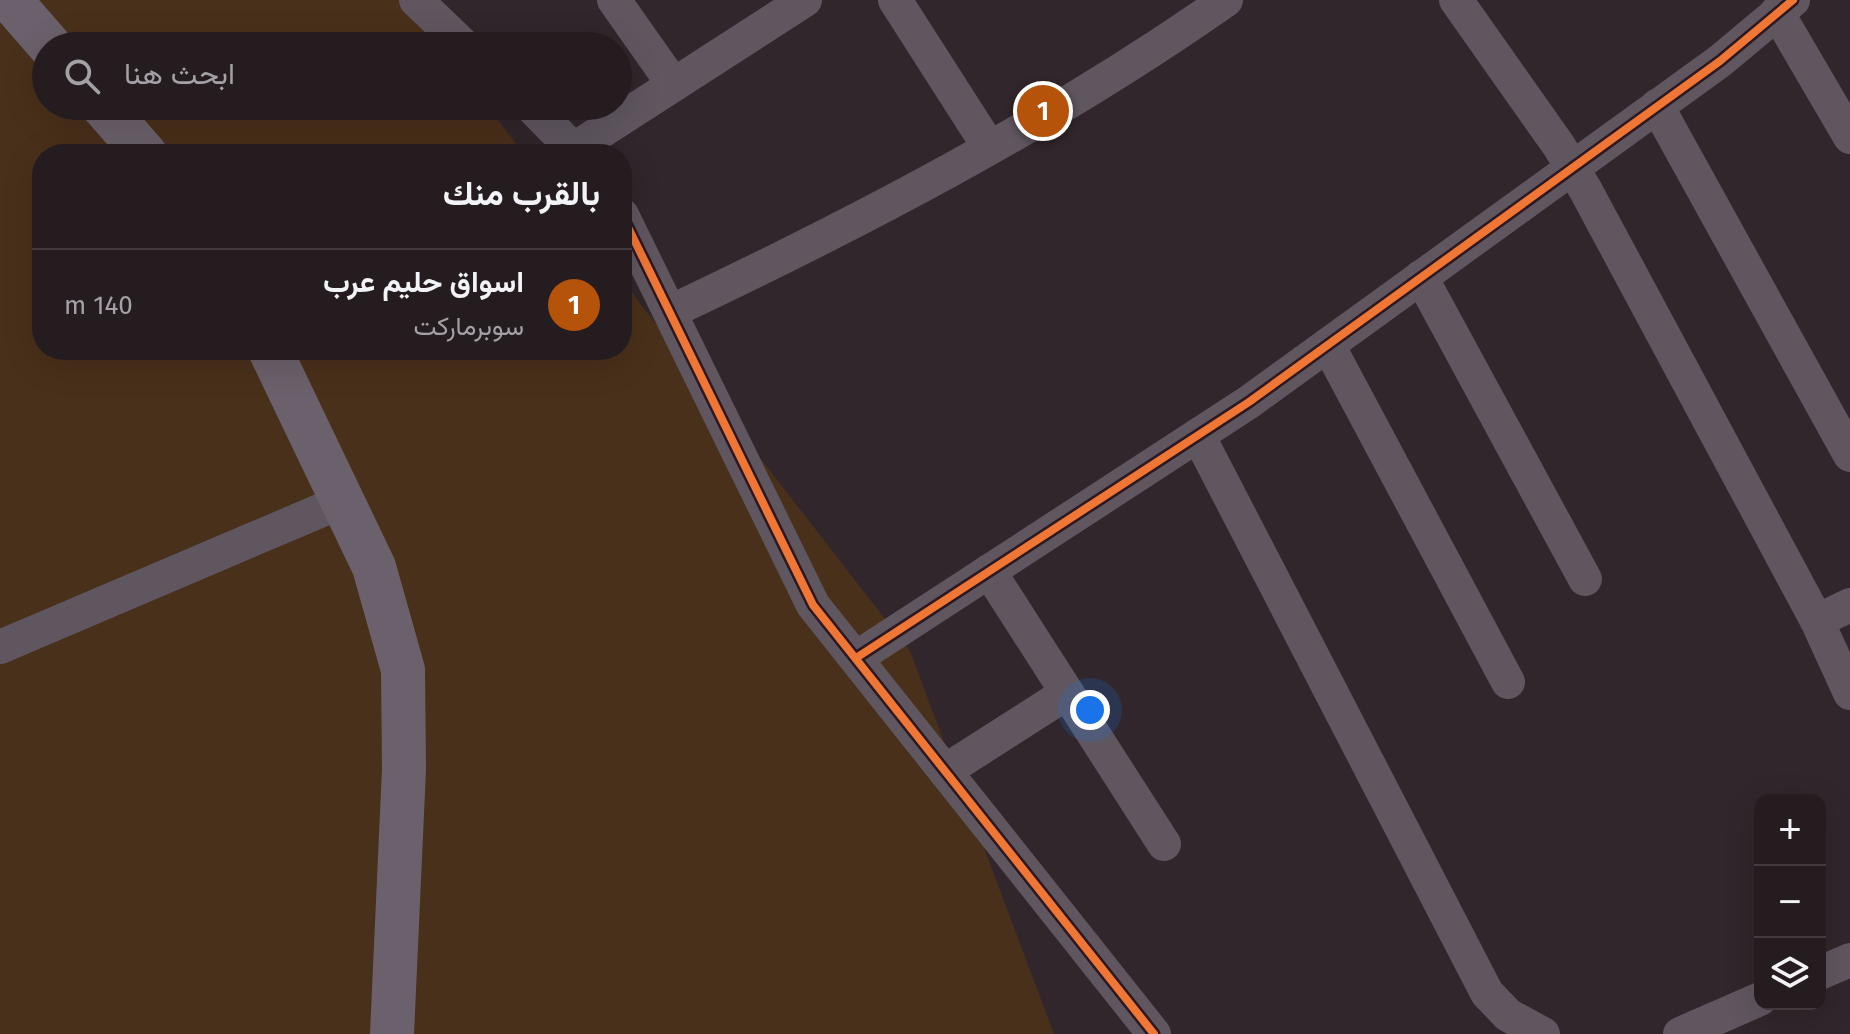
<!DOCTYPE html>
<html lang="ar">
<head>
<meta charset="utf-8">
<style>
  body { margin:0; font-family:"Fira Sans",Vazirmatn,sans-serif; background:#31292d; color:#f1f3f6; direction:rtl }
  .controls { position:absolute; right:24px; bottom:24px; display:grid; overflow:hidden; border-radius:16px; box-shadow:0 8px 32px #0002 }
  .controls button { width:72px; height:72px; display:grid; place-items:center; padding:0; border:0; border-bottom:2px solid #423a3e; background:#251c20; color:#f1f3f6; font:40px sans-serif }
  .you { position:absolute; left:1090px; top:710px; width:28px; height:28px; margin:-20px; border:6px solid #fff; border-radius:50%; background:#1a73e8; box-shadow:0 0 0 12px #1a73e833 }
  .badge { display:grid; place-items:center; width:52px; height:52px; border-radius:50%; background:#b45309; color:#fff; font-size:26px; font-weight:700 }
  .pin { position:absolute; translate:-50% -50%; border:4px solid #fff; box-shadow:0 2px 8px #0006 }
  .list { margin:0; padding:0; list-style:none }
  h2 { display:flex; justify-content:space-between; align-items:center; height:104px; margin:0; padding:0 32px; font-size:34px }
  h2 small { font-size:26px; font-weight:400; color:#a3a1a5 }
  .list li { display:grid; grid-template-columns:52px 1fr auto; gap:24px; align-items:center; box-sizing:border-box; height:112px; padding:0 32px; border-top:2px solid #423a3e }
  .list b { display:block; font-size:30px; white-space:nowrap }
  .list p { margin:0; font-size:26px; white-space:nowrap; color:#a3a1a5 }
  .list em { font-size:26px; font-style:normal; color:#a3a1a5 }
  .icon { flex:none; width:44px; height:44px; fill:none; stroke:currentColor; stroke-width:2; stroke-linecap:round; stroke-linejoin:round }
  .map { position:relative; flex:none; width:1850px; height:1034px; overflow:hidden; direction:ltr }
  .search { position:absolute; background:#251c20; box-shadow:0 8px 32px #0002; left:32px; top:32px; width:600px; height:88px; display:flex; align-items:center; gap:20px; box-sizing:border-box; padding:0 28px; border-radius:44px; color:#a3a1a5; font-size:30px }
  .panel { position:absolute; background:#251c20; box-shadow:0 8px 32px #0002; left:32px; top:144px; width:600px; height:216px; border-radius:32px; direction:rtl }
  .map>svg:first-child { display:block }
  .green { fill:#49301a }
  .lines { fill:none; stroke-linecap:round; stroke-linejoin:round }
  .street { stroke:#5f5660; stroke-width:34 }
  .secondary { stroke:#6b616c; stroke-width:44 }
  .cycleway-casing { stroke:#2c1820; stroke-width:13 }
  .cycleway { stroke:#f07635; stroke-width:8 }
</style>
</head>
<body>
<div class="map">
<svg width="1850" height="1034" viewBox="0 0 1850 1034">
  <rect width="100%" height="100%" fill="#31262b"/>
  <!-- green -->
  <path class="green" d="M0 0H404L440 46H46V106H487L524 154H42V350H622V280L910 651 1054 1034H0Z"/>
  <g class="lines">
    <!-- street -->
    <g class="street">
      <path d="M416 0 464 46"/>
      <path d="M614 0 673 84"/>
      <path d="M895 0 989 147"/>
      <path d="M1456 0 1559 146 1585 189 1817 621 1850 693"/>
      <path d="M1777 12 1850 137"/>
      <path d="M531 106 578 154"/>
      <path d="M1657 106 1850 455"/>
      <path d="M574 149 805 0"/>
      <path d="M622 215 813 605 1154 1034"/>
      <path d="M1421 277 1585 579"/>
      <path d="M670 312C862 221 1052 122 1226 0"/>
      <path d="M1328 345 1508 682"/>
      <path d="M1198 435 1487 993 1508 1015 1543 1034"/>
      <path d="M989 571 1164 844"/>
      <path d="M1817 621 1850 605"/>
      <path d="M0 647 343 501"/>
      <path d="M856 658 1249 402 1720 61 1793 0"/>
      <path d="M945 771 1067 693"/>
      <path d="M1820 973 1850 960"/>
      <path d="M1680 1034 1760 999"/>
    </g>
    <!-- secondary -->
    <g class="secondary">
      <path d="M10 0 50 46"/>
      <path d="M103 106 145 154"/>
      <path d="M270 350 374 567 403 670 404 769 392 1034"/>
    </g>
    <defs>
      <g id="cycleway">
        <path d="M622 215 813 605 1154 1034"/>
        <path d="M856 658 1249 402 1720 61 1793 0"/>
      </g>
    </defs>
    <!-- cycleway casing -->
    <use href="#cycleway" class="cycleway-casing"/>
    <!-- cycleway -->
    <use href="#cycleway" class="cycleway"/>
  </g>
</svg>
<div class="controls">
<button>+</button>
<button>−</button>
<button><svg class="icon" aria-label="layers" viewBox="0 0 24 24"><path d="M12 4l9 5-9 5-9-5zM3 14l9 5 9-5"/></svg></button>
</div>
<div class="you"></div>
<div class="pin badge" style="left:1043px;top:111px">1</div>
<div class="search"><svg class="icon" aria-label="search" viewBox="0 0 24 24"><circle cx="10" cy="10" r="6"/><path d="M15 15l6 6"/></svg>ابحث هنا</div>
<section class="panel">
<h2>بالقرب منك<small></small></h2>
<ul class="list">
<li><span class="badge">1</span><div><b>اسواق حليم عرب</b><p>سوبرماركت</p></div><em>140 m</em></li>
</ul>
</section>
</div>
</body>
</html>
